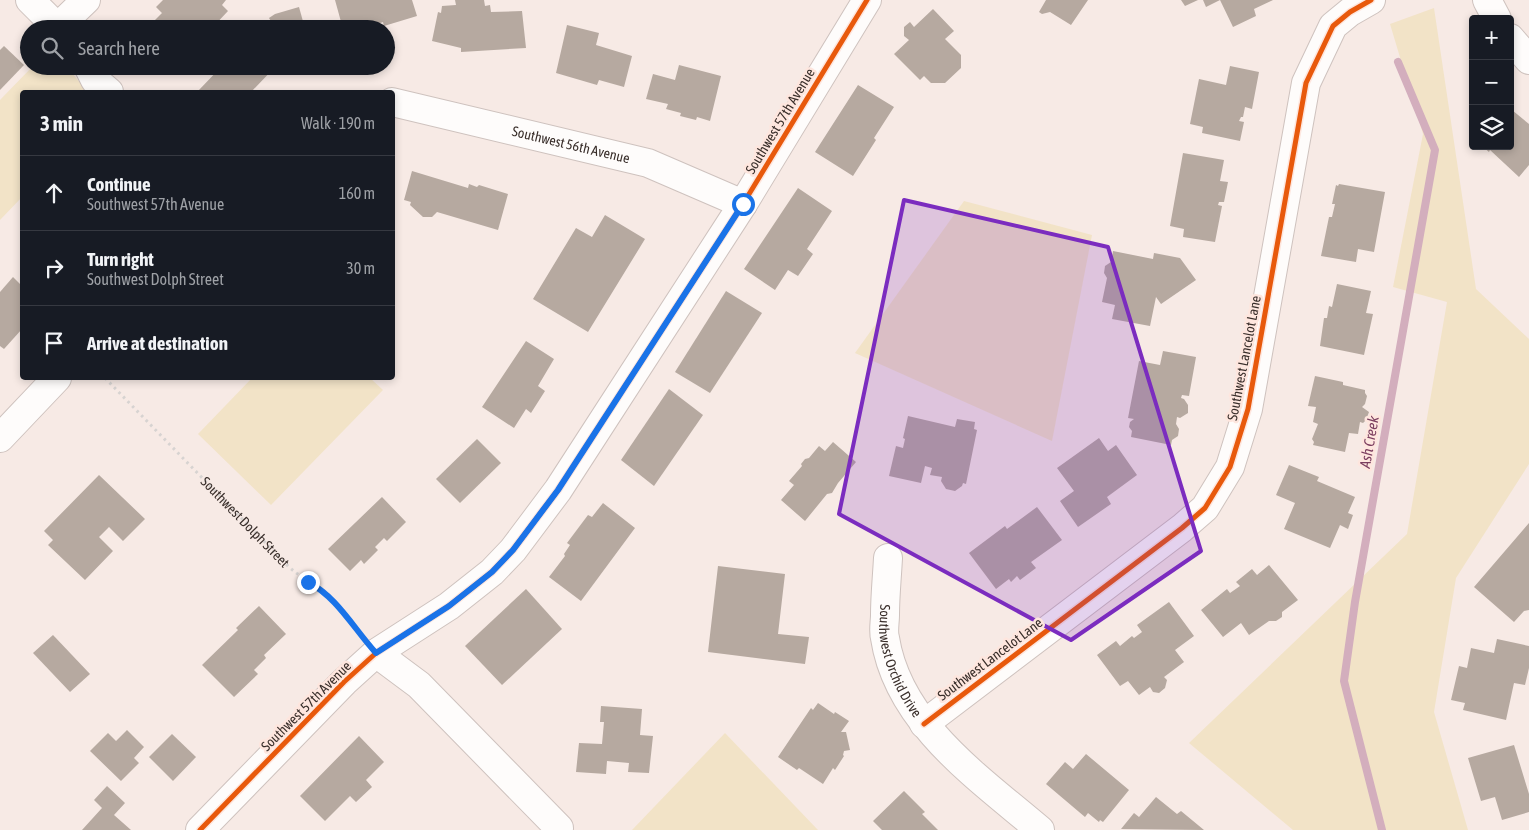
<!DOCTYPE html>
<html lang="en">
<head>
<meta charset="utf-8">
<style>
  body { margin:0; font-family:"Asap Condensed",sans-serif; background:#20242c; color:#f1f3f6 }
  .controls { position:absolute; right:15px; top:15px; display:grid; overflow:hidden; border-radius:5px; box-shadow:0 2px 8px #0003 }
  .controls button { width:45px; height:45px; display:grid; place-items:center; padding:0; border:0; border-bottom:1px solid #363941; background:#171b24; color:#f1f3f6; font:25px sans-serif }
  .stop { position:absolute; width:15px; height:15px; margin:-11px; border:4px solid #1a73e8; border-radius:50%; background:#fff }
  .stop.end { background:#1a73e8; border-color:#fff; box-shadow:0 1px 5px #0008 }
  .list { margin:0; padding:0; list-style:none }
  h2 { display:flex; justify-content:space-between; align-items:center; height:65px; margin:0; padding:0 20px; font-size:21px }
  h2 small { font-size:16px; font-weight:400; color:#9ea1a6 }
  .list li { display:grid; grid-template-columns:32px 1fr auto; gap:15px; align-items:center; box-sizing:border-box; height:75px; padding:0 20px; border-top:1px solid #363941 }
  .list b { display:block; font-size:19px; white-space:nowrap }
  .list p { margin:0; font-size:16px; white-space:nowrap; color:#9ea1a6 }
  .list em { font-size:16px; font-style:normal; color:#9ea1a6 }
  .icon { flex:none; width:28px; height:28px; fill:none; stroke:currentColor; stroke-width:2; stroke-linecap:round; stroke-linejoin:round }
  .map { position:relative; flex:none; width:1529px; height:830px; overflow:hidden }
  .search { position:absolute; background:#171b24; box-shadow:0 2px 8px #0003; left:20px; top:20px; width:375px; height:55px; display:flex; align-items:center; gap:12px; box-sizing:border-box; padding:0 18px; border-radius:28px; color:#9ea1a6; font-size:19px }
  .panel { position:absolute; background:#171b24; box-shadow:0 2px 8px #0003; left:20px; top:90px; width:375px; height:290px; border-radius:5px }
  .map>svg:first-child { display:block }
  .green { fill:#f2e3c7 }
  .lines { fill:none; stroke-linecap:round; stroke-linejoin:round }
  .stream { stroke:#d3aebd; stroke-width:8 }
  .building { fill:#b6a9a0 }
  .street-casing { stroke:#cec2be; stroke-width:30 }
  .path { stroke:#d7d3d1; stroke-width:3; stroke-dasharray:2.5 4; stroke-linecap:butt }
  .street { stroke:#fefcfb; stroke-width:28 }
  .cycleway-casing { stroke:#fee6de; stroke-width:8 }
  .cycleway { stroke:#e8590c; stroke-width:5 }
  .route { stroke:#1a73e8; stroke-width:6 }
  .marked { fill:#7b2cbf; fill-opacity:0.2; stroke:#7b2cbf; stroke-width:4; stroke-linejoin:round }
  .labels { text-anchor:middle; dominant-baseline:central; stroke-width:5; stroke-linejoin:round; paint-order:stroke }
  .street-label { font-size:14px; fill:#392e2a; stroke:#fee6de }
  .water-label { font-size:15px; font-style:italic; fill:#7b3e5f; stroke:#fee6de }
</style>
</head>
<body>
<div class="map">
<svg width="1529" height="830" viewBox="0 0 1529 830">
  <rect width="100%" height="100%" fill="#f7eae5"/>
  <!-- green -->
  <g class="green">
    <path d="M1434 8 1476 289 1529 339V464L1456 578 1434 712 1468 830H1293L1189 743 1407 534 1447 302 1393 287 1423 134 1390 24Z"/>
    <path d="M33 66H66L88 92H22V197L0 220V100Z"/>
    <path d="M964 201 1092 235 1052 441 855 353Z"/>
    <path d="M252 378H370L383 390 271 505 198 434Z"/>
    <path d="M725 733 818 830H632Z"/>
  </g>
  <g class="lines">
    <!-- stream -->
    <path class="stream" d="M1382 830 1344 681 1355 602 1435 150 1398 62"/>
  </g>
  <!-- building -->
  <g class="building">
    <path d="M163 0H226L222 5 228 11 211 29H146L162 13 156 7Z"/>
    <path d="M335 0H412L417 16 384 26 383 22 363 29H343Z"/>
    <path d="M455 0H484L485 6 490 5 491 12 522 11 526 48 461 52V48L432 41 438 12 441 13 442 6 456 5Z"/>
    <path d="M1046 0H1088L1071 25 1050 12 1042 14 1039 12Z"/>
    <path d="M1181 0H1198L1185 6Z"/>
    <path d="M1203 0H1273L1254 9 1256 16 1233 27 1220 0 1206 7Z"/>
    <path d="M299 7 304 25 291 29H276L269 18 275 14Z"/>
    <path d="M933 9 954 31 945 39 961 55V68L945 83H931L924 76 920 80 894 54 909 40 904 36V27L910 22 914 27Z"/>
    <path d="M567 25 599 33 596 45 632 56 624 87 599 80 597 85 556 73Z"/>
    <path d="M4 46 24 65 0 90V50Z"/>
    <path d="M679 65 721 76 710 121 697 117 696 120 680 116 681 113 666 109 668 104 646 99 653 74 675 80Z"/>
    <path d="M222 66H276L251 92 249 91 247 92H199L198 91Z"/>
    <path d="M1230 66 1259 72 1252 109 1245 107 1243 117H1241L1239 121 1244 122 1240 141 1202 133 1203 127 1190 124 1199 79 1226 85Z"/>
    <path d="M858 85 894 107 874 138 876 140 853 176 815 152Z"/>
    <path d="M1512 110 1529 124V165L1519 177 1490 150 1489 152 1482 146H1510V112Z"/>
    <path d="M1183 153 1224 160 1220 181 1228 182 1224 202H1219L1218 205 1222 206 1215 242 1183 237 1184 229 1170 226Z"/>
    <path d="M412 171 468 188 469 184 477 187 479 185 508 194 498 230 437 212 432 217H423L410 205 411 202 404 200Z"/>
    <path d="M1339 184 1385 192 1374 252 1358 249 1356 262 1321 256 1329 217H1332L1335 204H1332L1336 185 1338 186Z"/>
    <path d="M798 188 832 211 807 249 813 254 798 276 788 270 775 290 744 269Z"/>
    <path d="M605 215 645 239 588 332 533 299 576 228 592 237Z"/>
    <path d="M1113 251 1153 259 1154 253 1180 258 1196 280 1161 304 1156 297 1150 326 1112 319 1115 305 1102 302 1107 278 1104 273 1105 266 1111 262Z"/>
    <path d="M13 277 22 286V329L4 349 0 346V292Z"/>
    <path d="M1337 284 1371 291 1366 313 1373 314 1364 355 1320 346 1324 318H1327L1329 306 1332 307Z"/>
    <path d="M726 291 762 313 710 393 675 372Z"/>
    <path d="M526 341 554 359 538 386 545 391 531 413 526 409 514 428 482 407Z"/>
    <path d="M1163 351 1196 357 1189 396 1182 395 1181 398 1184 399 1188 405V413L1180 418 1177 417 1176 424 1179 429 1178 436 1172 440 1171 445 1131 437 1132 431 1129 427 1130 422 1134 419 1128 418 1139 361 1160 365Z"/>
    <path d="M1315 376 1343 382V385L1365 390V393L1367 396 1365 404 1362 407 1369 412 1366 420 1363 423 1360 422 1358 434 1349 433 1345 452 1313 445 1314 442 1312 439 1318 424 1313 422 1316 407 1308 406Z"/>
    <path d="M669 389 703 415 654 486 621 460Z"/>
    <path d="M908 416 955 427 957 419 975 422 974 429 977 430 966 484 963 483 962 486 955 491 946 489 941 481 942 477 930 475 932 468 925 466 921 483 889 476 896 446 903 448 905 439 903 438Z"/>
    <path d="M1099 438 1108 451 1116 445 1137 475 1107 497 1111 504 1078 527 1060 501 1074 491 1057 468Z"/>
    <path d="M477 439 501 463 460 503 436 479Z"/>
    <path d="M833 442 856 462 838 483 832 493 827 494 805 521 781 500 794 485 789 481 802 466 801 464 805 459 809 458 819 446 825 451Z"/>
    <path d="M1289 465 1319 477 1317 481 1355 497 1348 513 1353 515 1348 529 1340 525 1330 548 1284 529 1295 503 1276 495Z"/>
    <path d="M99 475 145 519 123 541 109 527 99 537 113 551 85 580 48 545 53 540 44 531Z"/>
    <path d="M382 497 406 522 387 541 384 538 375 547 378 550 364 564 361 560 350 571 328 549Z"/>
    <path d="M603 503 635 528 581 601 549 577 565 556 564 554 570 545 567 543 588 515 592 517Z"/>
    <path d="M1037 507 1062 540 1031 562 1036 568 1020 580 1017 576 1011 582 1009 579 996 589 969 553 1005 526 1007 529Z"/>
    <path d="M1529 523V610L1524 611 1514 622 1474 587Z"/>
    <path d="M1269 565 1298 600 1282 612V617L1276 621H1269L1249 635 1241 623 1223 637 1201 610 1227 589 1230 593 1240 586 1236 582 1252 569 1257 575Z"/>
    <path d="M718 566 785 574 778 634 809 637 805 664 708 652Z"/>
    <path d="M526 589 562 629 502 685 465 646Z"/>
    <path d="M1169 602 1194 636 1175 650 1184 662 1164 677 1167 680 1165 688 1159 693 1153 692 1150 687 1139 695 1128 681 1120 686 1097 655 1116 641 1120 646 1132 636 1134 638 1142 632 1137 625Z"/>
    <path d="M259 606 286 634 264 655 266 658 254 670 258 674 234 697 202 665 238 630 236 628Z"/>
    <path d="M53 635 90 674 70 692 33 653Z"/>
    <path d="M1497 639 1529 646V668L1525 685 1514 683 1506 720 1463 710 1465 703 1451 700 1459 666 1467 668 1471 648 1494 653Z"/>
    <path d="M818 703 834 714 835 712 849 721 841 732H846L850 750 844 751 843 755 844 756 835 770 833 768 823 784 799 768 797 770 778 757 811 708 813 710Z"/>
    <path d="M601 706 642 709 640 735 653 736 649 773 628 772 629 763 607 761 606 774 576 772 579 743 602 744 604 722H600Z"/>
    <path d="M127 730 144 747 134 758 139 763 121 781 90 751 108 733 116 741Z"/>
    <path d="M172 734 196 757 173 781 149 757Z"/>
    <path d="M359 736 384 762 366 780 372 787 356 802 350 796 325 821 300 796Z"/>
    <path d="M1514 745 1529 794V812L1502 820 1495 797 1481 801 1468 758Z"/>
    <path d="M1086 754 1129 790 1103 822 1100 820 1099 822 1088 813 1085 817 1046 784 1065 762 1073 769Z"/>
    <path d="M107 786 125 803 114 815 131 830H82L102 808 94 800Z"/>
    <path d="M904 791 925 812 922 814 938 830H882L873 821Z"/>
    <path d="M1156 797 1177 814 1181 811 1204 830 1121 829 1134 813 1139 817Z"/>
  </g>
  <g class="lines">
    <defs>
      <g id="street">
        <path d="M30 0 59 29"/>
        <path d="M1487 0 1497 19"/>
        <path d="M58 27 86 0"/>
        <path d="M1510 38 1529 60"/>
        <path d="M88 66 95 80 109 92"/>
        <path id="s2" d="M392 102 648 163 743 204"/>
        <path d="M0 438 57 378"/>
        <path id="s3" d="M888 558C887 577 885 596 885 615 885 622 883 631 885 638 898 723 979 778 1040 830"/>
        <path d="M376 653 419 685 559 828"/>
        <path d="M924 724 1182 528 1205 508 1230 467 1248 409 1306 83 1333 26 1350 12 1371 0"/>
        <path d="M200 830 344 682 376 653 449 606 492 572 513 550 558 490 743 204 867 0"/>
      </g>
    </defs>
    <!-- street casing -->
    <use href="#street" class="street-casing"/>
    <!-- path -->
    <path class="path" id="s1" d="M105 378 289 567C300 577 310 581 322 589 337 600 347 619 359 634"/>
    <!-- street -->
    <use href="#street" class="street"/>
    <defs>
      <g id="cycleway">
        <path d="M924 724 1182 528 1205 508 1230 467 1248 409 1306 83 1333 26 1350 12 1371 0"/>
        <path d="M200 830 344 682 376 653 449 606 492 572 513 550 558 490 743 204 867 0"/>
      </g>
    </defs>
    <!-- cycleway casing -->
    <use href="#cycleway" class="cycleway-casing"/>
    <!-- cycleway -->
    <use href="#cycleway" class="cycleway"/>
  </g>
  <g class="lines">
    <!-- route -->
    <path class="route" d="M308 582C337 597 354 629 376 653L449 606 492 572 513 550 558 490 743 204"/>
  </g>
  <!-- marked area -->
  <path class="marked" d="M904 200 1108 247 1201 551 1071 640 839 514Z"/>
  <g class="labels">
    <!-- street labels -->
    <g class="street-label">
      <text transform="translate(780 121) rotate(-59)">Southwest 57th Avenue</text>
      <text stroke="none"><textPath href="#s2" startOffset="184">Southwest 56th Avenue</textPath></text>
      <text transform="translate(1244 358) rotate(-79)">Southwest Lancelot Lane</text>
      <text stroke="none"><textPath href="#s1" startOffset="201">Southwest Dolph Street</textPath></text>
      <text transform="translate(990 659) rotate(-37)">Southwest Lancelot Lane</text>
      <text stroke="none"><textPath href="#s3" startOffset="106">Southwest Orchid Drive</textPath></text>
      <text transform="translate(306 706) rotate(-45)">Southwest 57th Avenue</text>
    </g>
    <!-- water labels -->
    <g class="water-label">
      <text transform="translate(1369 442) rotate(-80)">Ash Creek</text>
    </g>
  </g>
</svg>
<div class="controls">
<button>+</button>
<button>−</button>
<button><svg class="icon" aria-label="layers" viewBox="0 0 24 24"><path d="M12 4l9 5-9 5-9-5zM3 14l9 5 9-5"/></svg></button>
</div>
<div class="stop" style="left:743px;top:204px"></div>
<div class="stop end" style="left:308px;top:582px"></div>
<div class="search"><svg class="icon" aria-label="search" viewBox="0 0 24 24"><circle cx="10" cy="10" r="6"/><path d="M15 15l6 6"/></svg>Search here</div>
<section class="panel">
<h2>3 min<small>Walk · 190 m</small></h2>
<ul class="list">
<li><svg class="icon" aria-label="ahead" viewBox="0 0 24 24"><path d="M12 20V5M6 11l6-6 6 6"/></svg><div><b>Continue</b><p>Southwest 57th Avenue</p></div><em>160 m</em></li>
<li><svg class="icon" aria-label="right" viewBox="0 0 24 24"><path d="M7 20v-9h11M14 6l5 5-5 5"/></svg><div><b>Turn right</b><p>Southwest Dolph Street</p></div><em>30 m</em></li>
<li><svg class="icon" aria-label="arrive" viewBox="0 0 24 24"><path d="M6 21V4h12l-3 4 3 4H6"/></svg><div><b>Arrive at destination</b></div></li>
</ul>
</section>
</div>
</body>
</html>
